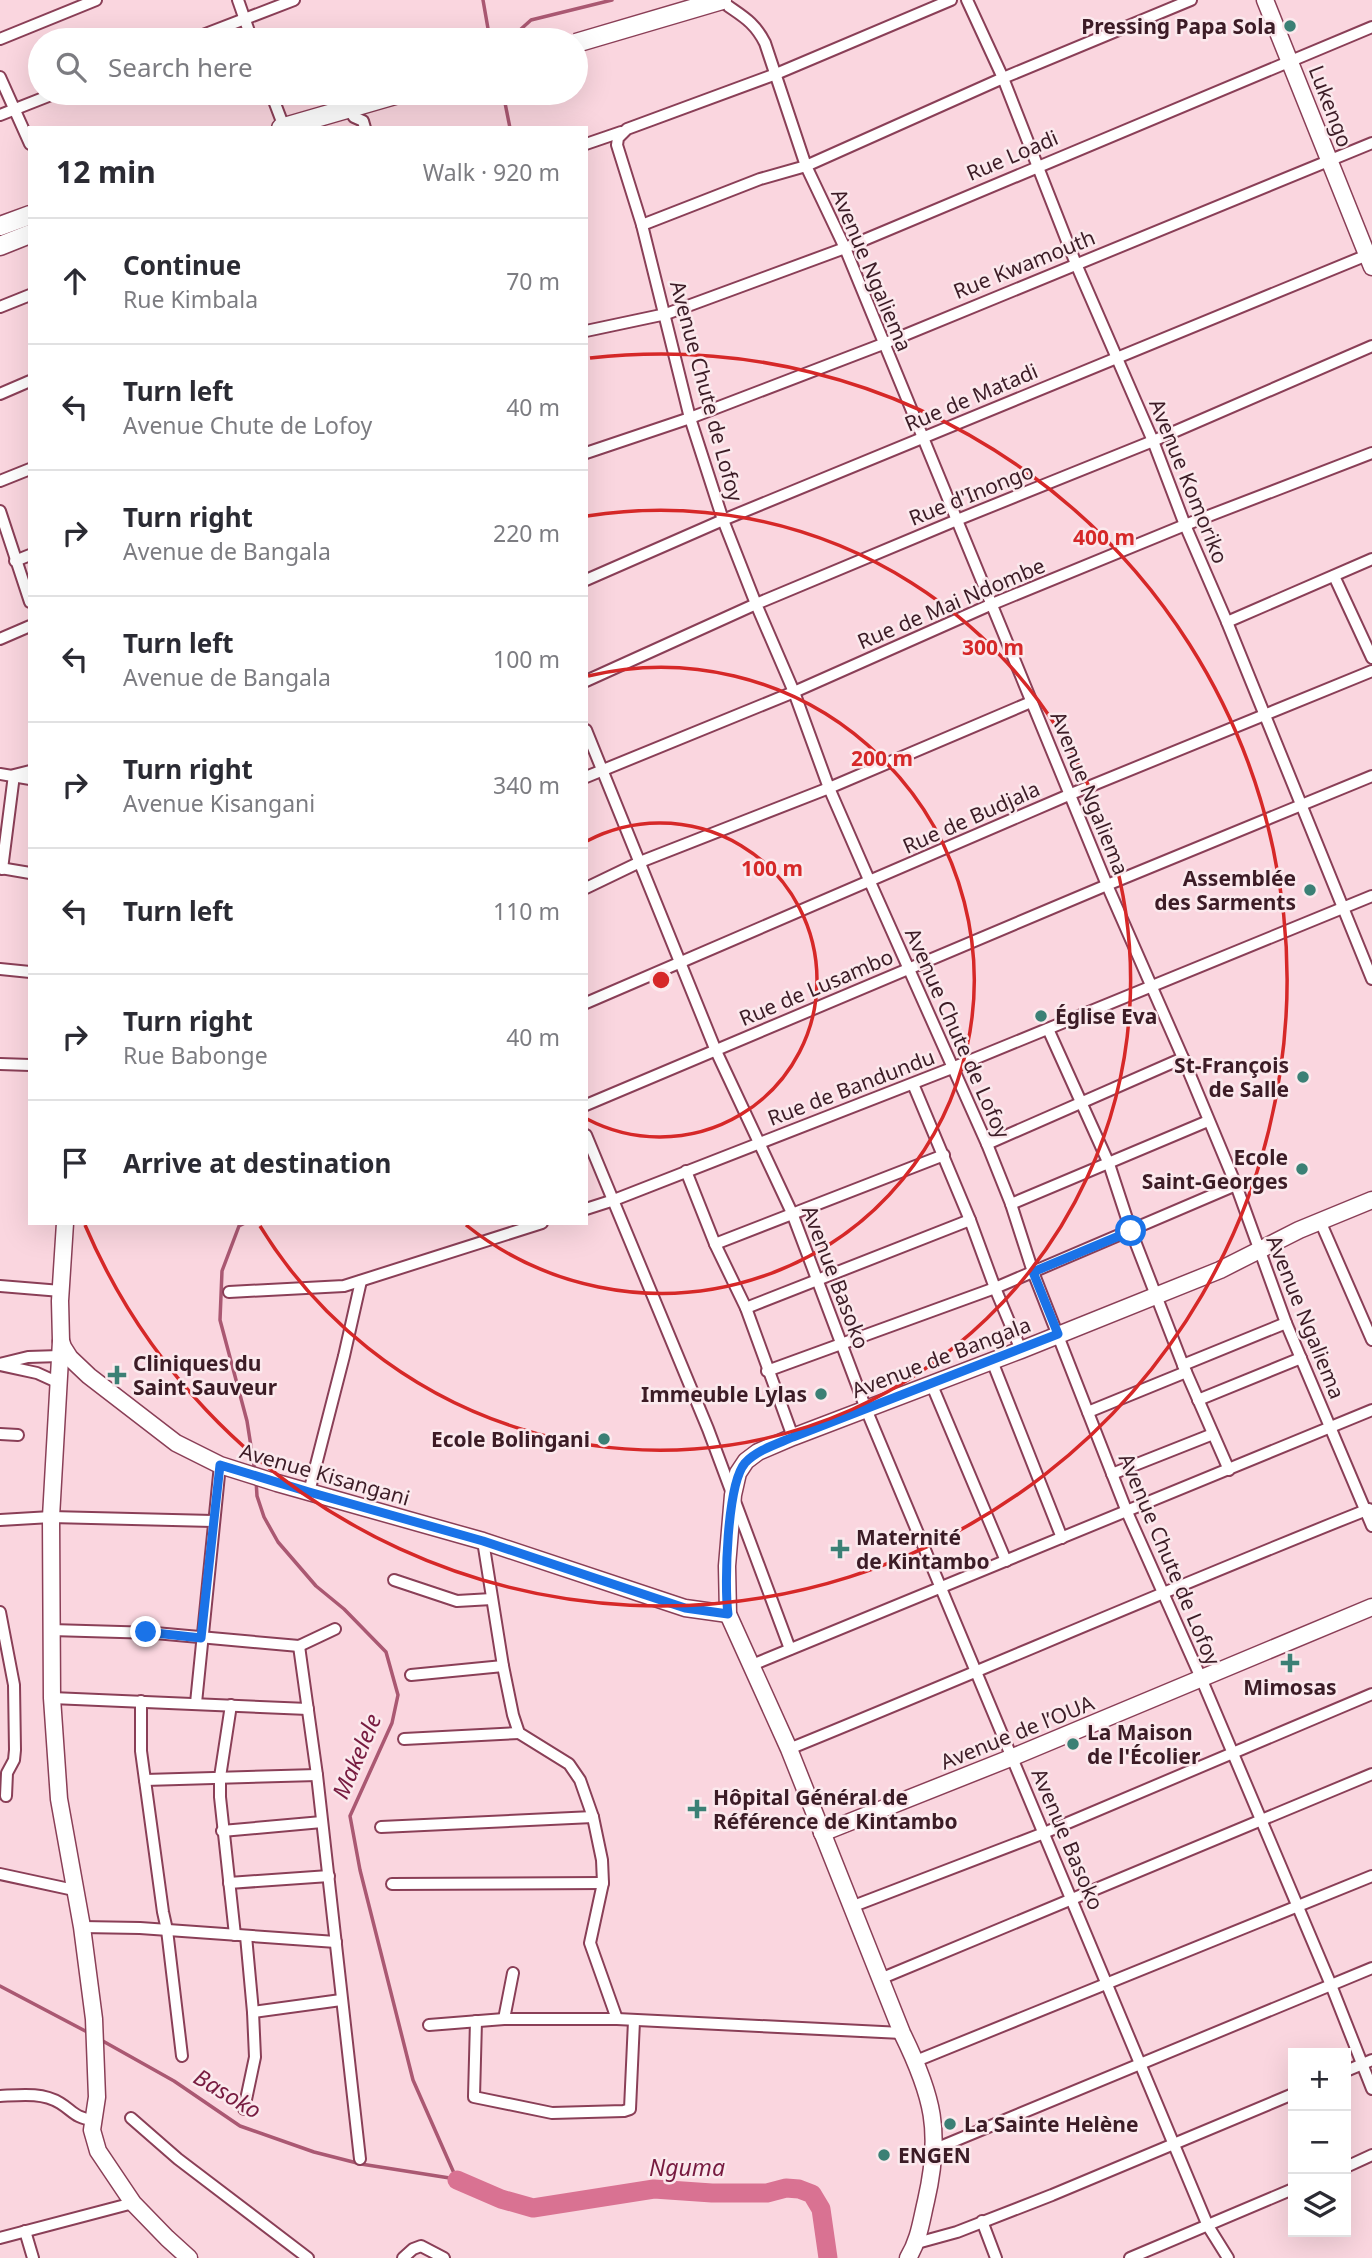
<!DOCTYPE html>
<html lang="en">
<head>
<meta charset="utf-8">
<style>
  body { margin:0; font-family:"Noto Sans",sans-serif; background:#f7f7f7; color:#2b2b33 }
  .controls { position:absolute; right:21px; bottom:21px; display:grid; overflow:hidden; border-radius:0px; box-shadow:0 7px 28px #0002 }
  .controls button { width:63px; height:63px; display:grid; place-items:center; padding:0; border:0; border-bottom:2px solid #e1e1e2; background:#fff; color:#2b2b33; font:35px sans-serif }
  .stop { position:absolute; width:21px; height:21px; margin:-16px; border:5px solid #1a73e8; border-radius:50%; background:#fff }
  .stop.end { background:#1a73e8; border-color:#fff; box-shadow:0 2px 7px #0008 }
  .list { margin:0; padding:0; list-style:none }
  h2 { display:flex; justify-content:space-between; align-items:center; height:91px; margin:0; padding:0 28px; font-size:30px }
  h2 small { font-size:23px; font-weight:400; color:#7c7c81 }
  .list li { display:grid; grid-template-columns:46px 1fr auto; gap:21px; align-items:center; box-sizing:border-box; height:126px; padding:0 28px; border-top:2px solid #e1e1e2 }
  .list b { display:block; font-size:26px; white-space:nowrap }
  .list p { margin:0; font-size:23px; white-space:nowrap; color:#7c7c81 }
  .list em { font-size:23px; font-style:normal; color:#7c7c81 }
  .icon { flex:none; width:38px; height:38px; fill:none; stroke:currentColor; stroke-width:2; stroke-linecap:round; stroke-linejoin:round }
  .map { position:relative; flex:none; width:1372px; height:2258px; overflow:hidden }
  .search { position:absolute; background:#fff; box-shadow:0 7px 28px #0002; left:28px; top:28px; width:560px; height:77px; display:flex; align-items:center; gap:18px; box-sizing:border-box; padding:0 24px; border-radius:38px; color:#7c7c81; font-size:26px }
  .panel { position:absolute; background:#fff; box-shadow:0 7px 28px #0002; left:28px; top:126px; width:560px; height:1099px; border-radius:0px }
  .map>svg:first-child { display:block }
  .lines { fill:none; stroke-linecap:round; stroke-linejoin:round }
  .stream { stroke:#aa5872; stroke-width:3.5 }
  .river { stroke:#d97292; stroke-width:19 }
  .street-casing { stroke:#8a3f57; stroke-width:14 }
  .secondary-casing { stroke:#8a3f57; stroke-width:19 }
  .primary-casing { stroke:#8a3f57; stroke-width:21 }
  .street { stroke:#fff; stroke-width:10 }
  .secondary { stroke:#fff; stroke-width:16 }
  .primary { stroke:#fff; stroke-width:18 }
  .primary-bridge-casing { stroke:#8a3f57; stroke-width:21; stroke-linecap:butt }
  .primary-bridge { stroke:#fff; stroke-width:18 }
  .route { stroke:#1a73e8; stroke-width:9 }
  .ring { fill:none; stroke:#d62828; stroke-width:3.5 }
  .poi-dot { fill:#3b8075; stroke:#fbe9ed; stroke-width:2.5 }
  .labels { text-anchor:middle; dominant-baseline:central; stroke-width:5; stroke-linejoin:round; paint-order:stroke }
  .poi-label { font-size:21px; font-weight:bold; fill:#3c1c26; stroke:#fbe9ed; text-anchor:start }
  .street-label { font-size:21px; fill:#3c1c26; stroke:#fbe9ed }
  .water-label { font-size:23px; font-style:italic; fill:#771b40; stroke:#fbe9ed }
  .centre { fill:#d62828; stroke:#fbe9ed; stroke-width:3.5 }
  .ring-label { font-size:21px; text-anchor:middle; font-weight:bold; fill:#d62828; stroke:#fbe9ed; stroke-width:5; stroke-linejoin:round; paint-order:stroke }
</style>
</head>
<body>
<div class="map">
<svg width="1372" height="2258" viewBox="0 0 1372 2258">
  <rect width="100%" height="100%" fill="#fad6df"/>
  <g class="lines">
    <!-- stream -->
    <g class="stream">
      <path d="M483 0 490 40"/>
      <path d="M519 40 521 29 531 20 612 0"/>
      <path d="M503 93 510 128"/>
      <path d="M245 1223 239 1226 222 1271 220 1320 247 1421 255 1472"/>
      <path d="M256 1480 257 1496 264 1517 278 1542 316 1586 344 1609 386 1652 398 1695 392 1723 350 1816 360 1870 413 2080 457 2180"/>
      <path d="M0 1986 91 2034"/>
      <path d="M101 2040 174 2081 240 2126 314 2152 361 2164 456 2179"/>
    </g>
    <!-- river -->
    <path class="river" d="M457 2180 501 2199 533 2208 654 2189 712 2193H767L786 2188 799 2189 812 2194 821 2209 828 2258"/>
    <defs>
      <g id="street">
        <path d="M238 0 252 40"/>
        <path d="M720 0C739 15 753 19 765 43L806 166 845 248 1107 885 1183 1058 1236 1185 1286 1323 1372 1526"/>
        <path d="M951 0 776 74 627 129 618 138 617 145 642 225 690 418 723 520 756 604 794 692 829 788 870 882 987 1144 1011 1204 1033 1272 1127 1512 1201 1678 1331 1985 1372 2089"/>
        <path d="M967 0 1003 78 1076 264 1153 441 1185 525 1227 622 1372 979"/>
        <path d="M0 39 96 0"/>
        <path d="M190 40 294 0"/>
        <path d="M0 77 30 144"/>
        <path d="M271 93 284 127"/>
        <path d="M348 108 354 117 363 121 365 128"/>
        <path d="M0 115 56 93"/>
        <path d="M586 144 621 132"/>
        <path d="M642 225 760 179 806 166 1003 78 1191 0"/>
        <path d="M0 307 30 295"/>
        <path d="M586 331 666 314 845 248 1372 27"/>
        <path d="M0 394 30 381"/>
        <path d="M586 453 690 418 883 344 1372 143"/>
        <path d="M0 481 30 469"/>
        <path d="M0 511 30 602"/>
        <path d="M15 561 30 555"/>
        <path d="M1334 576 1372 658"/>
        <path d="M586 580 723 520 1372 253"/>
        <path d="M1227 622 1372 559"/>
        <path d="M0 639 30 626"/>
        <path d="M586 681 756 604 957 520 1153 441 1372 346"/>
        <path d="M586 730 716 1051 792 1213 866 1409 1208 2226 1228 2258"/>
        <path d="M0 774 30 779"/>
        <path d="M586 777 794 692 990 605 1185 525 1372 453"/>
        <path d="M0 868 30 873"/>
        <path d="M2 869 14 775 30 771"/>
        <path d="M586 888 640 862 829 788 1031 702"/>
        <path d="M0 969 30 972"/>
        <path d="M586 1003 1071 794 1372 671"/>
        <path d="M1048 1029 1109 1164 1131 1231 1183 1365 1229 1470"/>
        <path d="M0 1064 30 1065"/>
        <path d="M913 1084 970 1220 995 1288 1021 1350"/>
        <path d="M586 1105 1107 885 1372 776"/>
        <path d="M586 1135 708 1429 790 1649"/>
        <path d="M987 1144 1183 1058"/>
        <path d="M686 1171 715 1244 746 1308 793 1437"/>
        <path d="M1011 1204 1208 1121"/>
        <path d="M586 1209 614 1200 952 1068 1372 896"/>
        <path d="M1320 1221 1372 1340"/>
        <path d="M715 1244 944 1155"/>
        <path d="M0 1286 61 1291"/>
        <path d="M229 1292 344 1286 542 1223"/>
        <path d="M746 1308 970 1220"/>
        <path d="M992 1361 1062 1538"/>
        <path d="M0 1364 28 1357 60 1356"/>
        <path d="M0 1365 37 1373 59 1383"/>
        <path d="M1183 1365 1286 1323"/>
        <path d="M767 1371 995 1288 1236 1185"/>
        <path d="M931 1383 1006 1561"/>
        <path d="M1198 1400 1301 1358"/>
        <path d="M1088 1412 1186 1372"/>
        <path d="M0 1434 18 1435"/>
        <path d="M1112 1474 1213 1434"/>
        <path d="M309 1492 344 1356 361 1281"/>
        <path d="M0 1520 51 1517 213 1521"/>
        <path d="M483 1541 503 1666 513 1715 519 1733 569 1764 580 1780 593 1817 602 1860 603 1883 590 1943 617 2019"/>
        <path d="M394 1580 457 1601 492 1599"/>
        <path d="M0 1612 14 1685 15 1750 14 1760 7 1773 6 1796"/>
        <path d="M51 1630 155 1633 299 1646 335 1629"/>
        <path d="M299 1646 317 1775 360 2159"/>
        <path d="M752 1665 1372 1410"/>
        <path d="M411 1675 503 1666"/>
        <path d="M52 1698 308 1709"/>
        <path d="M141 1701V1751L163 1912 167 1930 182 2056"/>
        <path d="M196 1703 220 1465"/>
        <path d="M231 1705 220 1777V1797L235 1935"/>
        <path d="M404 1739 519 1733"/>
        <path d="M789 1749C983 1670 1175 1586 1369 1509"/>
        <path d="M145 1780 317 1775"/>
        <path d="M381 1827 593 1817"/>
        <path d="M222 1831 322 1822"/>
        <path d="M0 1874 74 1890"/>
        <path d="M229 1883 329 1876"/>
        <path d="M392 1884 603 1883"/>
        <path d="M851 1907 1044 1833 1372 1694"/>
        <path d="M82 1927 140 1928 336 1942"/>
        <path d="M880 1979 1372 1774"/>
        <path d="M253 2012 341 2000"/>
        <path d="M504 2019 513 1973"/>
        <path d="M476 2021 474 2097 552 2113 624 2111 630 2109 634 2021"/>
        <path d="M429 2025 504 2019H617L902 2033"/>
        <path d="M916 2061 1372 1876"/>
        <path d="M1346 2071 1372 2060"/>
        <path d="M0 2096C20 2095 42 2092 60 2103 73 2111 75 2118 93 2120"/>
        <path d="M244 2109 255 2057 253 2012 246 1936"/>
        <path d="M131 2118 178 2159 308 2258"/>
        <path d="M935 2149 1372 1968"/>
        <path d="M1346 2167 1372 2155"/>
        <path d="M982 2221 996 2258"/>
        <path d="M25 2231 33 2258"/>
        <path d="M0 2238 133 2203"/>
        <path d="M917 2243 957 2232 1052 2195 1293 2094"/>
        <path d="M403 2258 413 2249 421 2246 444 2258"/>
        <path d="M1130 2258 1293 2189"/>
      </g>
      <g id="secondary">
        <path d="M1265 0 1372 267"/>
        <path d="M65 1223 60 1301 61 1341 63 1347 70 1358 89 1376 176 1443 220 1465 277 1483 483 1541 685 1608 728 1614"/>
        <path d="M61 1341 51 1517 52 1698 59 1799 82 1927 94 2019 97 2097 92 2130 98 2151 133 2203 167 2238 189 2258"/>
        <path d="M822 1833 1013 1757 1372 1607"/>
        <path d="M908 2258C919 2240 921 2222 926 2201 942 2132 933 2096 902 2033L789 1749 728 1614 727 1566 733 1495 738 1473 746 1461 758 1452 793 1437 1021 1350 1220 1270 1299 1230 1372 1200"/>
      </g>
      <g id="primary">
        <path d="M281 128 402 93"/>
        <path d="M0 226 30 215"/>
        <path d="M0 246 30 234"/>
      </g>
    </defs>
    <!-- street casing -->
    <use href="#street" class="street-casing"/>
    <!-- secondary casing -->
    <use href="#secondary" class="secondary-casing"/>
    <!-- primary casing -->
    <use href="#primary" class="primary-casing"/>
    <!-- street -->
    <use href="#street" class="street"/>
    <!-- secondary -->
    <use href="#secondary" class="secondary"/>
    <!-- primary -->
    <use href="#primary" class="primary"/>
    <defs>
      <path id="primary-bridge" d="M576 43 722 0"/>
    </defs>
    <!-- primary-bridge casing -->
    <use href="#primary-bridge" class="primary-bridge-casing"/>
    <!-- primary-bridge -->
    <use href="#primary-bridge" class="primary-bridge"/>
  </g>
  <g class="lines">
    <!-- route -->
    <path class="route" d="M146 1632 201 1638 220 1465 309 1492 483 1541 685 1608 728 1614C724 1585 727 1484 745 1463 757 1450 777 1444 793 1437L1058 1334 1033 1272 1131 1231"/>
  </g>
  <!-- distance rings -->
  <g class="ring">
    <path d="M587 841A157 157 0 1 1 587 1119"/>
    <path d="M588 676A313 313 0 1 1 466 1225"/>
    <path d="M587 516A470 470 0 1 1 260 1226"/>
    <path d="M590 358A626 626 0 1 1 85 1225"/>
  </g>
  <!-- markers -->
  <g class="poi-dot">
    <circle cx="1290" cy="26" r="7"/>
    <circle cx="1310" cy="890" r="7"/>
    <circle cx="1041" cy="1016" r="7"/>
    <circle cx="1303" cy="1077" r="7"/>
    <circle cx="1302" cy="1169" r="7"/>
    <path d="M113.5 1364.5h7v7h7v7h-7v7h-7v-7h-7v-7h7z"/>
    <circle cx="821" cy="1394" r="7"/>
    <circle cx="604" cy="1439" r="7"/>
    <path d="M836.5 1538.5h7v7h7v7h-7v7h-7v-7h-7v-7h7z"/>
    <path d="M1286.5 1652.5h7v7h7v7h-7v7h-7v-7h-7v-7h7z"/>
    <circle cx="1073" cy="1744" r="7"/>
    <path d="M693.5 1798.5h7v7h7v7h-7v7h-7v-7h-7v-7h7z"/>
    <circle cx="950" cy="2124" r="7"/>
    <circle cx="884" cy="2155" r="7"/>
  </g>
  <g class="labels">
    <!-- poi labels -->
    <g class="poi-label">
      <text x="1276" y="26" text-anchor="end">Pressing Papa Sola</text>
      <text x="1296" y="878" text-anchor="end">Assemblée<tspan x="1296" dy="24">des Sarments</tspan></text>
      <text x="1055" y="1016">Église Eva</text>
      <text x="1289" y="1065" text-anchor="end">St-François<tspan x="1289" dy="24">de Salle</tspan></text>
      <text x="1288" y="1157" text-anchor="end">Ecole<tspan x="1288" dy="24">Saint-Georges</tspan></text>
      <text x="133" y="1363">Cliniques du<tspan x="133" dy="24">Saint Sauveur</tspan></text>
      <text x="807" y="1394" text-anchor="end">Immeuble Lylas</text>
      <text x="590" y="1439" text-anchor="end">Ecole Bolingani</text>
      <text x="856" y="1537">Maternité<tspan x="856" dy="24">de Kintambo</tspan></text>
      <text x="1290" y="1687" text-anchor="middle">Mimosas</text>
      <text x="1087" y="1732">La Maison<tspan x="1087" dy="24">de l'Écolier</tspan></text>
      <text x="713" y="1797">Hôpital Général de<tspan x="713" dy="24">Référence de Kintambo</tspan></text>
      <text x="964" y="2124">La Sainte Helène</text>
      <text x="898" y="2155">ENGEN</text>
    </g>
    <!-- street labels -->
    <g class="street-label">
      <text transform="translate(1331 106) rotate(69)">Lukengo</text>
      <text transform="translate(1012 155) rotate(-23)">Rue Loadi</text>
      <text transform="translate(1024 264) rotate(-22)">Rue Kwamouth</text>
      <text transform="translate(872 270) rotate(67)">Avenue Ngaliema</text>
      <text transform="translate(707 391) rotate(75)">Avenue Chute de Lofoy</text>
      <text transform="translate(971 397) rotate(-23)">Rue de Matadi</text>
      <text transform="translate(1189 481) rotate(68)">Avenue Komoriko</text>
      <text transform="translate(971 494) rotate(-22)">Rue d'Inongo</text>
      <text transform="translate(951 603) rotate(-23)">Rue de Mai Ndombe</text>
      <text transform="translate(1090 793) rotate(68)">Avenue Ngaliema</text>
      <text transform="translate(971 817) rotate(-24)">Rue de Budjala</text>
      <text transform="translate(816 987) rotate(-23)">Rue de Lusambo</text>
      <text transform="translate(958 1033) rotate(66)">Avenue Chute de Lofoy</text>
      <text transform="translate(851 1087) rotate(-21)">Rue de Bandundu</text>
      <text transform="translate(836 1277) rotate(69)">Avenue Basoko</text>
      <text transform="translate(1306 1317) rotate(68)">Avenue Ngaliema</text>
      <text transform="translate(941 1357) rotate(-21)">Avenue de Bangala</text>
      <text transform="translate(325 1474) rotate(16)">Avenue Kisangani</text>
      <text transform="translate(1170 1559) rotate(67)">Avenue Chute de Lofoy</text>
      <text transform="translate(1017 1732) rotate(-22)">Avenue de l’OUA</text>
      <text transform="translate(1068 1839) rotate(67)">Avenue Basoko</text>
    </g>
    <!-- water labels -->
    <g class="water-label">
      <text transform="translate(356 1756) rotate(-67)">Makelele</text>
      <text transform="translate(228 2093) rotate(31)">Basoko</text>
      <text x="687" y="2167">Nguma</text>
    </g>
  </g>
  <circle cx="661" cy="980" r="10" class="centre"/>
  <g class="ring-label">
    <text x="1104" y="545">400 m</text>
    <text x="993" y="655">300 m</text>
    <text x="882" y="766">200 m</text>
    <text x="772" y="876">100 m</text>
  </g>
</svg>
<div class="controls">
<button>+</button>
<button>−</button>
<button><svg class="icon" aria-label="layers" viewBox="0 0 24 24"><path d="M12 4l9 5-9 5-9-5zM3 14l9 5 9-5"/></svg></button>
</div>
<div class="stop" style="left:1131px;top:1231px"></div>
<div class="stop end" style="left:146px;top:1632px"></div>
<div class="search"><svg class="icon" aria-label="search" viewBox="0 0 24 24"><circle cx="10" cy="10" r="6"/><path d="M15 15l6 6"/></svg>Search here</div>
<section class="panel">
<h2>12 min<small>Walk · 920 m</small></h2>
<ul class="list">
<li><svg class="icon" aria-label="ahead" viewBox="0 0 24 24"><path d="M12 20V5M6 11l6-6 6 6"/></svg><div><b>Continue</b><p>Rue Kimbala</p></div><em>70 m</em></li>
<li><svg class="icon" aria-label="left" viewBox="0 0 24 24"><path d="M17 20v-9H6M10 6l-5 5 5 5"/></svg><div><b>Turn left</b><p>Avenue Chute de Lofoy</p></div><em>40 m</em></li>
<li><svg class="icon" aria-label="right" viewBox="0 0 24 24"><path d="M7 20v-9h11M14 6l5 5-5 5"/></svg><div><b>Turn right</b><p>Avenue de Bangala</p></div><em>220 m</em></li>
<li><svg class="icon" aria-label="left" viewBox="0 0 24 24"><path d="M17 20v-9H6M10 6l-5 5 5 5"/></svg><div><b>Turn left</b><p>Avenue de Bangala</p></div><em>100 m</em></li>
<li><svg class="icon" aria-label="right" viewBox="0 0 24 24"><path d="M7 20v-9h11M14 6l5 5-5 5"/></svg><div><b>Turn right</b><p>Avenue Kisangani</p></div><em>340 m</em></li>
<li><svg class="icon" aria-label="left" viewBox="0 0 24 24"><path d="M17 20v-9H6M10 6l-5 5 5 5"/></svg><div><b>Turn left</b></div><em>110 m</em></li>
<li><svg class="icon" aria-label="right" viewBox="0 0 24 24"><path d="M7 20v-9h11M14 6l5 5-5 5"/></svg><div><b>Turn right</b><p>Rue Babonge</p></div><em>40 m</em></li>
<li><svg class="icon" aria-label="arrive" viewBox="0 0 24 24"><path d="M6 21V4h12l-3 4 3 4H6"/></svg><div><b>Arrive at destination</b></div></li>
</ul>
</section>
</div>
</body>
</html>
